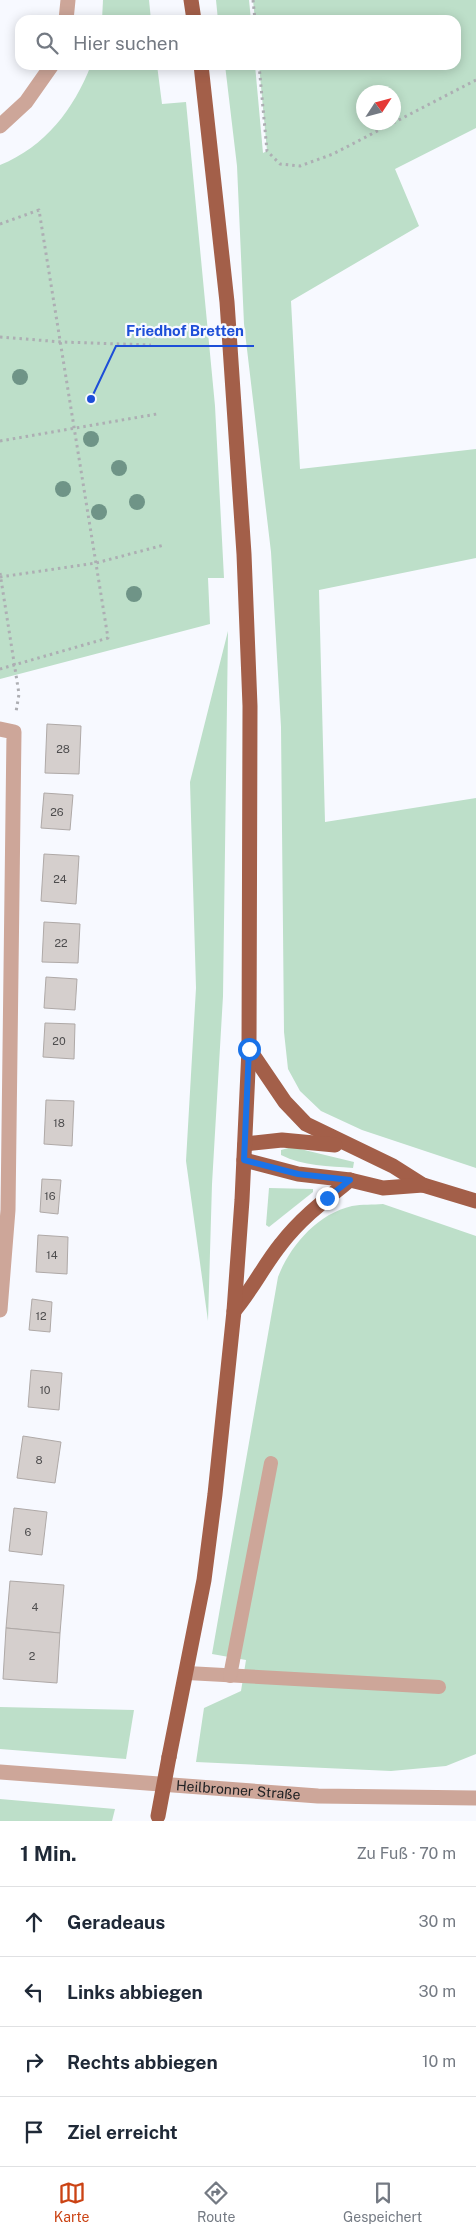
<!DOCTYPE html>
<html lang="de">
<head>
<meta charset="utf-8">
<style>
  body { margin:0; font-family:"Public Sans",sans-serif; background:#f6f6f7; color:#1f2937 }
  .compass { position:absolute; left:356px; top:85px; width:45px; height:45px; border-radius:50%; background:#fff; box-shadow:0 2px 12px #0003; rotate:54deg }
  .stop { position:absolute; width:15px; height:15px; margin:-11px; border:4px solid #1a73e8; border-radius:50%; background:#fff }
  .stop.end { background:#1a73e8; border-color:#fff; box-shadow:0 1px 5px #0008 }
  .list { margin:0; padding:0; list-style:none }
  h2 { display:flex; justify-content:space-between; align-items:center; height:65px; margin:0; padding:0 20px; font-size:21px }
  h2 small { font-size:16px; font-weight:400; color:#747a83 }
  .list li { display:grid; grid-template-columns:32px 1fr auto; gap:15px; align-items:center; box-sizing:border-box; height:70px; padding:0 20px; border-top:1px solid #e0e1e3 }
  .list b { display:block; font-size:19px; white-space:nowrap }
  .list em { font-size:16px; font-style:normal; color:#747a83 }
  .icon { flex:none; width:28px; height:28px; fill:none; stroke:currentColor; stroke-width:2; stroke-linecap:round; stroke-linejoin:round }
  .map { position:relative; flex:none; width:476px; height:1821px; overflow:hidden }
  .search { position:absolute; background:#fff; box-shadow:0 2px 12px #0003; left:15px; right:15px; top:15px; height:55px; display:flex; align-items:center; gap:12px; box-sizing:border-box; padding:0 18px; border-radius:15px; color:#747a83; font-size:19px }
  .sheet { height:345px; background:#fff }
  nav { display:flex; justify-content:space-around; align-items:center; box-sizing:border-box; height:70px; border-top:1px solid #e0e1e3; background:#fff; font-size:14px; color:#747a83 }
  nav a { display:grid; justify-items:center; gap:2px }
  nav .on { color:#cb4314 }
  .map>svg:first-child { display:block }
  .green { fill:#bddfc9; fill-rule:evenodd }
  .building { fill:#d5cfcd; stroke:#afa9a7 }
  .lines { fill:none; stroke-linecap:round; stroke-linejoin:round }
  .path { stroke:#adaeb3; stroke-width:3; stroke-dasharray:2.5 4; stroke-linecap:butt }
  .lane { stroke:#cda699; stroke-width:14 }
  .street { stroke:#cda699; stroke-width:15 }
  .primary { stroke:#a35f49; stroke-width:15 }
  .primary-bridge { stroke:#a35f49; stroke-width:15 }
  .tree { fill:#6f9487 }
  .route { stroke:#1a73e8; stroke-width:6 }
  .labels { text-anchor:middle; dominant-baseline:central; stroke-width:4.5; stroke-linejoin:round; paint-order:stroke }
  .number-label { font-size:11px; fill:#4e4d4e }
  .street-label { font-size:14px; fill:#212224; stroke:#f7f9ff }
  .leader { fill:none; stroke:#1d4ed8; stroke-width:2 }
  .callout-dot { fill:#1d4ed8; stroke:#f7f9ff; stroke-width:2 }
  .callout-label { font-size:15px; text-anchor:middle; font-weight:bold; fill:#1d4ed8; stroke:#f7f9ff; stroke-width:4.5; stroke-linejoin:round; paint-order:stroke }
</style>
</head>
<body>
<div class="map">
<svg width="476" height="1821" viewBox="0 0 476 1821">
  <rect width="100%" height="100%" fill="#f7f9ff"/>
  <!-- green -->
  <g class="green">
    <path d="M103 0H149L151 20H102Z"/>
    <path d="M216 0H249L251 20H218Z"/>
    <path d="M253 0H476V128L395 169 419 226 291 301 300 469 476 449V558L319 590 325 822 476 798V1168L362 1130 321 1111 300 1091 288 1069 284 1032 281 727 271 552 244 324 237 166 225 65H255L263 153 267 151 259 65H456V20H255ZM364 92H394V122H364Z"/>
    <path d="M91 65H157L162 104 186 102 215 406 224 578H208L210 624 0 679V165C45 147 74 109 91 65Z"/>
    <path d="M228 631 223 996 212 1184 208 1321 186 1161 196 988 190 782Z"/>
    <path d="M292 1147 354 1162 353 1168C329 1166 303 1166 281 1155V1150Z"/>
    <path d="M269 1188 313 1189V1192L269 1227 266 1225Z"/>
    <path d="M383 1204 476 1236V1754L446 1766 391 1771 196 1762 204 1708 241 1691 246 1660 212 1654 278 1277C290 1246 317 1214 352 1206 362 1204 373 1205 383 1204Z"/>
    <path d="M0 1707 134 1710 126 1759 0 1749Z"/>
    <path d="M0 1799 115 1809 112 1821H0Z"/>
  </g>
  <!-- building -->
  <g class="building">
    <path d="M47 724 81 726 79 774 45 773Z"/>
    <path d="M44 793 73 795 70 830 41 828Z"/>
    <path d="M44 854 79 856 76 904 41 901Z"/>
    <path d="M44 922 80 924 78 963 42 962Z"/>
    <path d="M46 977 77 979 75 1010 44 1008Z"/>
    <path d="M45 1023 75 1024 74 1059 43 1057Z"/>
    <path d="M46 1100 74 1101 72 1146 44 1144Z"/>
    <path d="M42 1179 61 1180 58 1214 40 1212Z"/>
    <path d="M38 1235 68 1237 67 1274 36 1272Z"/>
    <path d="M32 1299 52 1302 50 1332 29 1330Z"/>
    <path d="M31 1370 62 1373 59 1410 28 1407Z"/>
    <path d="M23 1436 61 1442 55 1483 17 1478Z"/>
    <path d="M14 1508 47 1512 42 1555 9 1551Z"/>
    <path d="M10 1581 64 1585 60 1633 6 1628Z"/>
    <path d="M6 1628 60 1633 57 1683 3 1679Z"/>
  </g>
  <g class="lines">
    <!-- path -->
    <g class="path">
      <path d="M253 0 255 20"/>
      <path d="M259 65 267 151 280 164 300 166 333 154 476 80"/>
      <path d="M0 224 39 210 108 638 0 669"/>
      <path d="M0 337 62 342 151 345"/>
      <path d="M0 441 157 414"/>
      <path d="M0 573 19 694 16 712"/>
      <path d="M0 577 96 563 164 545"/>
    </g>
    <!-- lane -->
    <g class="lane">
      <path d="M187 1673 439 1687"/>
      <path d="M230 1676 271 1463"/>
    </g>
    <!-- street -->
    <g class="street">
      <path d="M66 20 68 0"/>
      <path d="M0 126 26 102 52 65"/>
      <path d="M0 729 14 732 8 1210 0 1310"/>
      <path id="s1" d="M0 1772 318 1796 476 1798"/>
    </g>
    <!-- primary -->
    <g class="primary">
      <path d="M191 0 194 20"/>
      <path d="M249 1049 285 1102 306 1124 393 1166 423 1185 476 1201"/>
      <path d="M245 1144 282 1140 335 1145"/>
      <path d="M244 1160 298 1174 350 1180 383 1188 423 1185"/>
      <path d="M234 1311C252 1290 264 1265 281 1244 301 1218 325 1200 350 1180"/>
      <path d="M169 1757 204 1580 215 1494 234 1311 242 1200 249 1049 250 706 244 554 227 302 201 65"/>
    </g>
    <!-- primary-bridge -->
    <path class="primary-bridge" d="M158 1816 169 1757"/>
  </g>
  <!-- trees -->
  <g class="tree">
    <circle cx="20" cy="377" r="8"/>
    <circle cx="91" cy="439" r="8"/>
    <circle cx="119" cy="468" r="8"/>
    <circle cx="63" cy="489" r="8"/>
    <circle cx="137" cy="502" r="8"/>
    <circle cx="99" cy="512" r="8"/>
    <circle cx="134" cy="594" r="8"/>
  </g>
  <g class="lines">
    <!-- route -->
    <path class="route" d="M249 1049 244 1160 298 1174 350 1180 327 1198"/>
  </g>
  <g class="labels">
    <!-- number labels -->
    <g class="number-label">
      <text x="63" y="749">28</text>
      <text x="57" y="812">26</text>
      <text x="60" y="879">24</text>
      <text x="61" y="943">22</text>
      <text x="59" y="1041">20</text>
      <text x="59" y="1123">18</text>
      <text x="50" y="1196">16</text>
      <text x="52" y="1255">14</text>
      <text x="41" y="1316">12</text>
      <text x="45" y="1390">10</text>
      <text x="39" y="1460">8</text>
      <text x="28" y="1532">6</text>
      <text x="35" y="1607">4</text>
      <text x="32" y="1656">2</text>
    </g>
    <!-- street labels -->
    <g class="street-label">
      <text stroke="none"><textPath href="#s1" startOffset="239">Heilbronner Straße</textPath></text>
    </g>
  </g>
  <!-- callouts -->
  <path class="leader" d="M91 399L116 346H254"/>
  <circle class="callout-dot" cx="91" cy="399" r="5"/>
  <g class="callout-label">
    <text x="185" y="336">Friedhof Bretten</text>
  </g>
</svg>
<svg class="compass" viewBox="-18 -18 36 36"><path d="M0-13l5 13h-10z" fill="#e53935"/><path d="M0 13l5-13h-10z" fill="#747a83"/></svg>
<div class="stop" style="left:249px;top:1049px"></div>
<div class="stop end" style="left:327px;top:1198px"></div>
<div class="search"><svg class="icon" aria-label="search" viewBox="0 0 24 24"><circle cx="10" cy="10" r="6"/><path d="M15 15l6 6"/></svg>Hier suchen</div>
</div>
<section class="sheet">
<h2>1 Min.<small>Zu Fuß · 70 m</small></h2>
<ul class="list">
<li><svg class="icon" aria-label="ahead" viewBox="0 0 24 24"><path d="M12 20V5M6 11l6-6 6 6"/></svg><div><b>Geradeaus</b></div><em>30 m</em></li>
<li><svg class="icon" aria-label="left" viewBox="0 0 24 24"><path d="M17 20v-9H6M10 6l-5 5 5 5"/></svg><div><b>Links abbiegen</b></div><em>30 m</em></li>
<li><svg class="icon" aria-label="right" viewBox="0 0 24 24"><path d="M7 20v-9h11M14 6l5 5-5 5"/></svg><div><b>Rechts abbiegen</b></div><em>10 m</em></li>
<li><svg class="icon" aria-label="arrive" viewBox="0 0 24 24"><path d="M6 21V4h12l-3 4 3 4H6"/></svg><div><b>Ziel erreicht</b></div></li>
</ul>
</section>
<nav>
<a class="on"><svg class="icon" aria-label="map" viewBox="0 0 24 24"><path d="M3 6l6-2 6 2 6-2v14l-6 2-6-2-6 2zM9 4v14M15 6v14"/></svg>Karte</a>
<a><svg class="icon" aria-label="directions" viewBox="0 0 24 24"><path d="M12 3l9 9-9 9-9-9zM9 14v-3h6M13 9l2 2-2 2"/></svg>Route</a>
<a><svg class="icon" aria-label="saved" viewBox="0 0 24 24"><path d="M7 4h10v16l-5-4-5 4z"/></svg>Gespeichert</a>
</nav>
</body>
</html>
